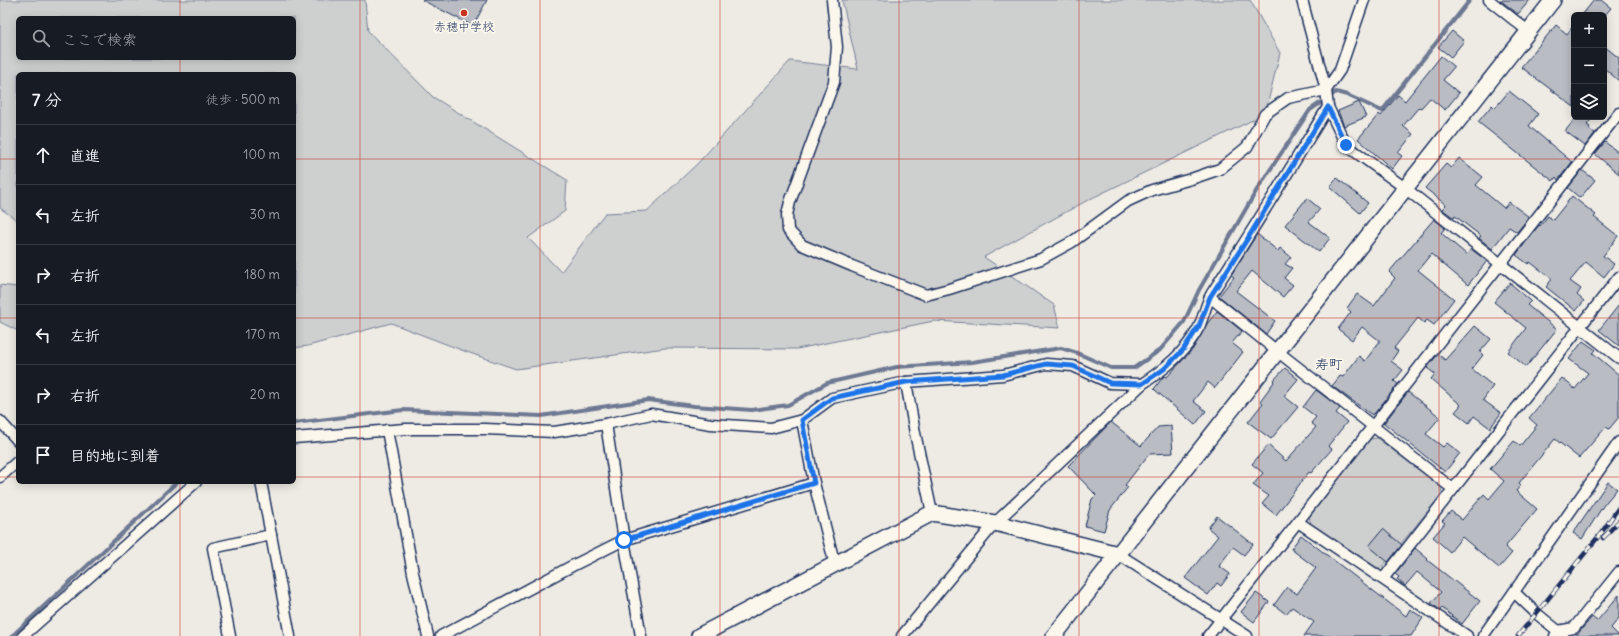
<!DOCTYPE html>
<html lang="ja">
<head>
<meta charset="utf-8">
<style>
  body { margin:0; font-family:Delius,"Klee One",sans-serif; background:#242831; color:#f1f3f6 }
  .controls { position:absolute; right:12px; top:12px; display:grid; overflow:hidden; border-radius:6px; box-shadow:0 2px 10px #0003 }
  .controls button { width:36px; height:36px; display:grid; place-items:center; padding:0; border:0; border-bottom:1px solid #363941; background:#171b24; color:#f1f3f6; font:20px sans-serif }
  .stop { position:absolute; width:12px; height:12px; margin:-9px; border:3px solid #1a73e8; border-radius:50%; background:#fff }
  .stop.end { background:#1a73e8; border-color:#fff; box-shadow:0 1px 4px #0008 }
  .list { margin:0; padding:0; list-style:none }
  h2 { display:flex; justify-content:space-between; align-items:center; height:52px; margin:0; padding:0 16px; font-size:17px }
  h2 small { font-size:13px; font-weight:400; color:#9ea1a6 }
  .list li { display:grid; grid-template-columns:26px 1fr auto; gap:12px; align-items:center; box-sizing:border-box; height:60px; padding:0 16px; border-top:1px solid #363941 }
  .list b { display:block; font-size:15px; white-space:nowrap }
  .list em { font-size:13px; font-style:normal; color:#9ea1a6 }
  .icon { flex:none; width:22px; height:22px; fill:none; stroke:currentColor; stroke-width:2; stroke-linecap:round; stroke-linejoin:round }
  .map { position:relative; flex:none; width:1619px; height:636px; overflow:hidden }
  .search { position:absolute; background:#171b24; box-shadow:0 2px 10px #0003; left:16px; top:16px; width:280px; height:44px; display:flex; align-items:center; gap:10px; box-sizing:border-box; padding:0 14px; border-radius:6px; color:#9ea1a6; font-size:15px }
  .panel { position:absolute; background:#171b24; box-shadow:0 2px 10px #0003; left:16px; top:72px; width:280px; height:412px; border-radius:6px }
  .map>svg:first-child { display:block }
  .green { fill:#cecfcf; stroke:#747f96; fill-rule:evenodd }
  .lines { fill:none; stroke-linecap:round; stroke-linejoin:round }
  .stream { stroke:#6d7892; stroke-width:4 }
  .building { fill:#b9bcc3; stroke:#1b2f5e }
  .street-casing { stroke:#1b2f5e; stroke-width:13 }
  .secondary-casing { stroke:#1b2f5e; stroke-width:18 }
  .street { stroke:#fbf7ec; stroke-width:10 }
  .secondary { stroke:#fbf7ec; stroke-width:15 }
  .rail-casing { stroke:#1b2f5e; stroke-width:4.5 }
  .rail { stroke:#fbf7ec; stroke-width:3; stroke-dasharray:9; stroke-linecap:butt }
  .route { stroke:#1a73e8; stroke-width:5 }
  .grid { fill:none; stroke:#c8321e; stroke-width:1; stroke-opacity:0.55 }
  .poi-dot { fill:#c8321e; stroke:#fbf7ec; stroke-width:1.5 }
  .labels { text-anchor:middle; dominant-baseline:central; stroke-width:3.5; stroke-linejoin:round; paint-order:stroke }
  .poi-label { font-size:12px; fill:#1b2f5e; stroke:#fbf7ec }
  .quarter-label { font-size:14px; fill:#1b2f5e; stroke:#fbf7ec }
</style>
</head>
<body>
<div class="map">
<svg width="1619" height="636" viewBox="0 0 1619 636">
  <rect width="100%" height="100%" fill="#eeebe4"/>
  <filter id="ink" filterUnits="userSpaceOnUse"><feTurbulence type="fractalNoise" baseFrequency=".025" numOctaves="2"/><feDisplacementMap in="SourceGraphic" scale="8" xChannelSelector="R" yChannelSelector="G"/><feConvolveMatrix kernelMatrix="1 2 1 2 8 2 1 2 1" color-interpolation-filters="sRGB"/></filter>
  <g filter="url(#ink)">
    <!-- green -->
    <g class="green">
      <path d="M0 0H365L368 31 433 97 567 180 565 211 528 238 561 272 605 213 647 211 698 163 790 61 858 69 842 0H1250L1280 53 1265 114 1086 201 984 257 1054 305 1060 328 934 321 797 349 665 348 516 369 464 351 391 323 308 346 294 348V74H18V221L0 208ZM18 18H294V58H18Z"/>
      <path d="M0 285 18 287V331L0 322Z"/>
      <path d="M1377 438 1441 487 1442 494 1381 568 1376 567 1311 524 1309 517 1369 439Z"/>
    </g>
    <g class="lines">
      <!-- stream -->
      <g class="stream">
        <path d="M294 423 403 410 541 416 648 400 694 406 752 410 788 405 827 383 897 367 972 362 1061 348 1077 353 1111 368H1134L1160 350 1184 322 1199 290 1258 188 1310 110 1336 92 1347 95 1382 111 1470 0"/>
        <path d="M12 636 177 482"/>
      </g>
    </g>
    <!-- building -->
    <g class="building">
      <path d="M422 0H487L473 26Z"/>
      <path d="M1500 0H1530L1518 14Z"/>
      <path d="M1594 0H1601L1611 8 1605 15H1582Z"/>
      <path d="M1556 25 1567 34 1574 25V107L1521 67Z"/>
      <path d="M1452 31 1464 41 1451 57 1438 47Z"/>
      <path d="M1604 46 1619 58V81L1604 68Z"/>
      <path d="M1441 56 1454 67 1443 80 1459 93 1445 110 1430 98 1421 108 1419 107 1403 126 1413 134 1398 153 1402 156 1392 169 1358 139 1379 114 1381 116 1398 95 1405 101Z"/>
      <path d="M1509 91 1538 114 1529 126 1572 162 1558 180 1556 177 1553 181 1478 122 1492 105 1495 108Z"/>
      <path d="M1359 102 1366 117 1344 126 1338 111Z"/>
      <path d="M1577 117H1593L1587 125 1590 127 1589 129 1595 133 1585 146 1565 131Z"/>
      <path d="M1605 142 1619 153V174L1595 154Z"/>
      <path d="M1459 158 1483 177 1476 185 1504 208 1509 202 1529 217 1517 232 1509 227 1492 249 1479 238 1481 236 1455 216 1454 218 1442 209 1446 205 1425 188 1446 164 1451 168Z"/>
      <path d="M1582 170 1595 180 1580 198 1568 188Z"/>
      <path d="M1337 178 1368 203 1360 213 1330 187Z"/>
      <path d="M1572 196 1596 215 1594 217 1618 236 1603 256 1614 264 1604 277 1586 262 1570 281 1581 289 1577 295 1584 301 1576 311 1546 287 1552 279 1530 262 1528 264 1516 255 1539 225 1540 226 1548 216 1553 220Z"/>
      <path d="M1307 198 1320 209 1309 222 1330 238 1319 252 1285 225Z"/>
      <path d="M1434 219 1445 228 1441 233 1466 254 1471 249 1487 261 1468 285 1431 254 1418 270 1454 299 1434 325 1427 320 1424 323 1418 318 1394 348 1398 351 1391 361 1403 370 1394 381 1398 384 1374 414 1373 413 1372 415 1332 386 1340 376 1343 377 1359 356 1365 361 1380 341 1362 327 1352 340 1338 329 1351 312 1347 308 1357 294 1374 306 1395 278 1389 272Z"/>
      <path d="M1257 234 1278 251 1280 248 1291 257 1285 264 1292 268 1284 278 1293 285 1283 297 1252 271 1236 291 1275 321 1266 334 1219 296 1234 277 1231 275Z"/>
      <path d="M1510 283 1531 301 1527 305 1557 329 1526 367 1508 352 1526 328 1494 302Z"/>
      <path d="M1619 305V346L1599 330Z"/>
      <path d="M1217 311 1242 331 1232 343 1243 352 1215 388 1208 382 1193 401 1206 411 1195 425 1154 389 1163 377 1165 376 1167 377 1193 349 1207 324Z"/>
      <path d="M1475 326 1491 339 1480 352 1483 355 1472 369 1493 386 1483 400 1501 413 1490 428 1474 416 1469 423 1455 412 1461 405 1431 379 1435 374 1427 368 1438 354 1445 360Z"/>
      <path d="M1583 341 1596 350 1593 353 1619 375V417L1609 429 1606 427 1579 458 1555 439 1519 483 1521 485 1516 491 1537 509 1505 547 1512 553 1499 568 1462 537 1450 552 1433 537 1445 523 1442 521 1451 511 1462 520 1484 494 1489 499 1504 481 1490 469 1514 441 1520 446 1537 425 1529 418 1562 378 1575 389 1588 373 1569 359Z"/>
      <path d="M1285 368 1298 379 1284 396 1298 407 1271 439 1248 422 1263 403 1260 401 1274 382 1273 381Z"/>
      <path d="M1316 390 1340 408 1336 413 1347 422 1328 446 1332 449 1311 473 1309 472 1276 515 1262 504 1269 496 1253 485 1263 473 1252 464 1268 445 1286 461 1316 427 1311 423 1316 417 1303 407Z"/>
      <path d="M1408 392 1440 417 1426 434 1443 447 1447 443 1460 453 1445 472 1384 423Z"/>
      <path d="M1111 422 1141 446 1158 427 1171 426 1173 453 1149 454 1125 485 1128 487 1110 510 1104 531 1085 526 1092 499 1096 495 1068 466Z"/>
      <path d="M1608 482 1617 489 1603 506 1582 539 1573 533Z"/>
      <path d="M1217 516 1253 544 1244 555 1233 547 1219 566 1230 574 1221 586 1217 583 1208 595 1185 578 1218 536 1208 528Z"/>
      <path d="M1383 529 1402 545 1388 562 1369 546Z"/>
      <path d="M1301 535 1406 616 1410 609 1423 618 1411 636H1304L1314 622 1292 607 1286 614 1274 605 1287 587 1297 594 1316 568 1291 549Z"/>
      <path d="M1415 548 1428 559 1427 560 1480 601 1462 624 1442 608 1440 610 1431 603 1441 592 1417 572 1405 586 1397 579 1399 577 1395 574Z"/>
      <path d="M1256 593 1269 602 1254 622 1241 612Z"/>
      <path d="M1619 595V618L1611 628 1619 636H1576L1592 617 1597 621Z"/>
    </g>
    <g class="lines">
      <defs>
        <g id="street">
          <path d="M832 0 837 47 834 82 790 202 787 215 788 230 802 245 852 266 926 295 949 289 1041 259 1072 242 1128 201 1152 190 1191 179 1220 169 1247 147 1265 114 1288 98 1326 90 1340 70 1364 0"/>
          <path d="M1302 0 1326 90 1328 107 1346 145 1405 188 1619 358"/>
          <path d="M1489 0 1528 31"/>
          <path d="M1210 297 1277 351 1453 489"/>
          <path d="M906 382 915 433 932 513"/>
          <path d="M802 420 814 483 835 565"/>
          <path d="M0 421 18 441"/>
          <path d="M606 424 624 540 641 636"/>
          <path d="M387 430 413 573 428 636"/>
          <path d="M294 438 405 429H485L554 432 606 424 651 414 711 424 771 428 802 420 832 398 906 382 1003 375 1046 364 1073 366 1110 383 1142 384"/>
          <path d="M0 477 18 461"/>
          <path d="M261 482 290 636"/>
          <path d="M1298 522 1467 636"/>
          <path d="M1118 554 1247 636"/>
          <path d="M1383 579 1619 277"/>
          <path d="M1514 592 1536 613 1563 635"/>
          <path d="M23 636 196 482"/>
          <path d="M230 636 213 548 271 535"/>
          <path d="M441 636 572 566 624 540 814 483"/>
          <path d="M902 636 995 523 1142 384C1165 369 1186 352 1199 327 1204 316 1206 303 1212 293 1252 232 1290 169 1328 107"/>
          <path d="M1208 636 1619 113"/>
          <path d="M1483 636 1619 442"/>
          <path d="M1555 636 1558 631 1574 628 1619 572"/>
        </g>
        <g id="secondary">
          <path d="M699 636 932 513 995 523 1118 554"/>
          <path d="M1054 636 1553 0"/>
        </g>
      </defs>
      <!-- street casing -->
      <use href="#street" class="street-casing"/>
      <!-- secondary casing -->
      <use href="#secondary" class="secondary-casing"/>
      <!-- street -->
      <use href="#street" class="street"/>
      <!-- secondary -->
      <use href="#secondary" class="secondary"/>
      <defs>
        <g id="rail">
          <path d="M1603 538 1619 521"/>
          <path d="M1518 636 1602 532 1619 507"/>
        </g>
      </defs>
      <!-- rail casing -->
      <use href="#rail" class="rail-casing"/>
      <!-- rail -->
      <use href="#rail" class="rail"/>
    </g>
  </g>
  <g class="lines" filter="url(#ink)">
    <!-- route -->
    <path class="route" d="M624 540 814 483 802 420 832 398 906 382 1003 375 1046 364 1073 366 1110 383 1142 384 1164 369 1183 350 1199 326 1210 297 1248 238 1328 107 1346 145"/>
  </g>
  <!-- grid -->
  <path class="grid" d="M180 0V18M360 0V636M540 0V636M720 0V636M899 0V636M1079 0V636M1259 0V636M1439 0V636M180 58V74M0 159H18M294 159H1619M0 318H18M294 318H1619M0 477H18M294 477H1619M180 482V636"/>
  <!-- markers -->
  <circle class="poi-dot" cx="464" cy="13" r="4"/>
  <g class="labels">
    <!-- poi labels -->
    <g class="poi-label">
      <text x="464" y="26">赤穂中学校</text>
    </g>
    <!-- quarter labels -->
    <g class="quarter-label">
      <text x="1329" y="364">寿町</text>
    </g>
  </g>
</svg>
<div class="controls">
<button>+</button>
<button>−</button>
<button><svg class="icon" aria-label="layers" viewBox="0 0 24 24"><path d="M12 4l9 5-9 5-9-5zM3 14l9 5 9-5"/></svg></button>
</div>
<div class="stop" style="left:624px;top:540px"></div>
<div class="stop end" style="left:1346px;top:145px"></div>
<div class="search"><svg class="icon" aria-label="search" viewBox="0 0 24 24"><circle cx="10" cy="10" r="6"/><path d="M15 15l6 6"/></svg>ここで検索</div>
<section class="panel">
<h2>7 分<small>徒歩 · 500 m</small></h2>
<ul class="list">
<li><svg class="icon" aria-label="ahead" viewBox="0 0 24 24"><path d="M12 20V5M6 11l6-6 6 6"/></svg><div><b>直進</b></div><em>100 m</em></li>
<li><svg class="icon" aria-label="left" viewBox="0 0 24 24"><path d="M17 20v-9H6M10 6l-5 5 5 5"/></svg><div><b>左折</b></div><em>30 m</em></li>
<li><svg class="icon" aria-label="right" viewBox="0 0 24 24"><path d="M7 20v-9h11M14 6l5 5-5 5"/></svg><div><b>右折</b></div><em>180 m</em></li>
<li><svg class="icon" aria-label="left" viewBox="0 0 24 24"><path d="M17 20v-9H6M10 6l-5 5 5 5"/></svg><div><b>左折</b></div><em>170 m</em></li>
<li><svg class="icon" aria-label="right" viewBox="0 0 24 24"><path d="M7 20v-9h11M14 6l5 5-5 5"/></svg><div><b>右折</b></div><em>20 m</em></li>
<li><svg class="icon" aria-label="arrive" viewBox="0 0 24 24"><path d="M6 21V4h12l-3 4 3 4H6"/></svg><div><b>目的地に到着</b></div></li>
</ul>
</section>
</div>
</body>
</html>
